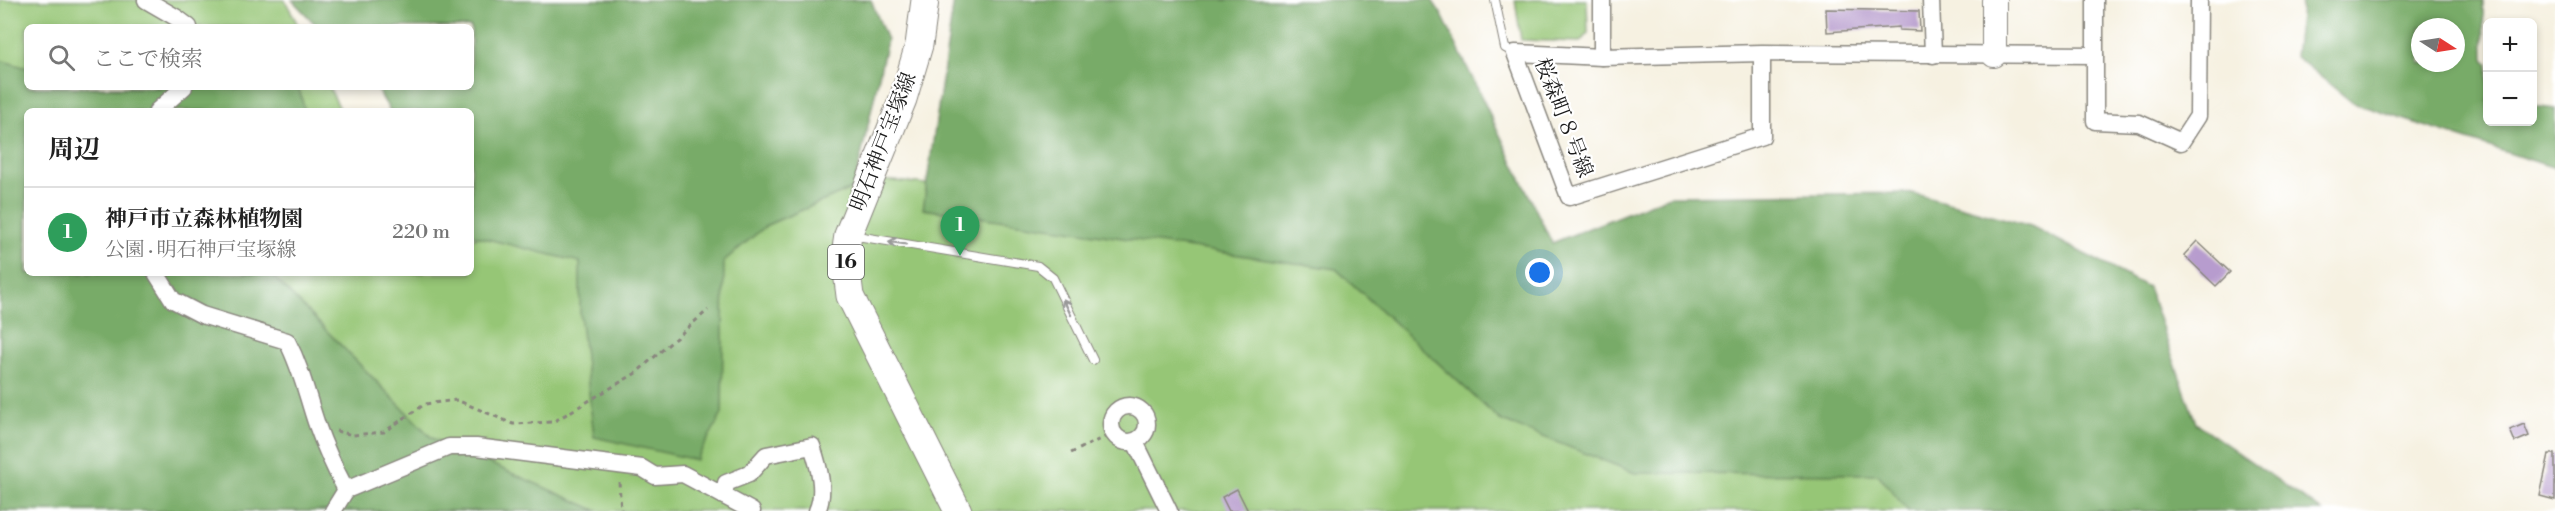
<!DOCTYPE html>
<html lang="ja">
<head>
<meta charset="utf-8">
<style>
  body { margin:0; font-family:"Libre Bodoni","Noto Serif JP",serif; background:#f2f2f2; color:#222 }
  .controls { position:absolute; right:18px; top:18px; display:grid; overflow:hidden; border-radius:9px; box-shadow:0 3px 9px #0003 }
  .controls button { width:54px; height:54px; display:grid; place-items:center; padding:0; border:0; border-bottom:2px solid #e0e0e0; background:#fff; color:#222; font:30px sans-serif }
  .compass { position:absolute; left:2411px; top:18px; width:54px; height:54px; border-radius:50%; background:#fff; box-shadow:0 3px 9px #0003; rotate:102deg }
  .you { position:absolute; left:1540px; top:273px; width:21px; height:21px; margin:-15px; border:4px solid #fff; border-radius:50%; background:#1a73e8; box-shadow:0 0 0 9px #1a73e833 }
  .badge { display:grid; place-items:center; width:39px; height:39px; border-radius:50%; background:#b5179e; color:#fff; font-size:20px; font-weight:700 }
  .pin { position:absolute; translate:-50% -50px; filter:drop-shadow(0 2px 3px #0008) }
  .pin::after { content:''; position:absolute; top:32px; width:21px; height:18px; background:inherit; clip-path:polygon(0 0,100% 0,50% 100%) }
  .list { margin:0; padding:0; list-style:none }
  h2 { display:flex; justify-content:space-between; align-items:center; height:78px; margin:0; padding:0 24px; font-size:26px }
  h2 small { font-size:20px; font-weight:400; color:#767676 }
  .list li { display:grid; grid-template-columns:39px 1fr auto; gap:18px; align-items:center; box-sizing:border-box; height:90px; padding:0 24px; border-top:2px solid #e0e0e0 }
  .list b { display:block; font-size:22px; white-space:nowrap }
  .list p { margin:0; font-size:20px; white-space:nowrap; color:#767676 }
  .list em { font-size:20px; font-style:normal; color:#767676 }
  .icon { flex:none; width:33px; height:33px; fill:none; stroke:currentColor; stroke-width:2; stroke-linecap:round; stroke-linejoin:round }
  .map { position:relative; flex:none; width:2555px; height:511px; overflow:hidden }
  .search { position:absolute; background:#fff; box-shadow:0 3px 9px #0003; left:24px; top:24px; width:450px; height:66px; display:flex; align-items:center; gap:15px; box-sizing:border-box; padding:0 21px; border-radius:9px; color:#767676; font-size:22px }
  .panel { position:absolute; background:#fff; box-shadow:0 3px 9px #0003; left:24px; top:108px; width:450px; height:168px; border-radius:9px }
  .map>svg:first-child { display:block }
  .green { fill:#96c676; stroke:#597149; stroke-width:1.5 }
  .forest { fill:#78ab67; stroke:#4a6442; stroke-width:1.5; fill-rule:evenodd }
  .building { fill:#b79cce }
  .lines { fill:none; stroke-linecap:round; stroke-linejoin:round }
  .lane-casing { stroke:#89867e; stroke-width:10 }
  .street-casing { stroke:#89867e; stroke-width:19 }
  .secondary-casing { stroke:#89867e; stroke-width:26 }
  .primary-casing { stroke:#89867e; stroke-width:29 }
  .path { stroke:#89867e; stroke-width:3; stroke-dasharray:4.5 4.5; stroke-linecap:butt }
  .lane { stroke:#fff; stroke-width:8 }
  .street { stroke:#fff; stroke-width:16 }
  .secondary { stroke:#fff; stroke-width:24 }
  .primary { stroke:#fff; stroke-width:27 }
  .oneway { stroke:#999 }
  .labels { text-anchor:middle; dominant-baseline:central; stroke-width:4.5; stroke-linejoin:round; paint-order:stroke }
  .shield { fill:#fff; stroke:#606060; stroke-width:1.5 }
  .shield-label { font-size:20px; font-weight:bold; fill:#1c1c1c }
  .street-label { font-size:21px; fill:#1c1c1c; stroke:#fff }
</style>
</head>
<body>
<div class="map">
<svg width="2555" height="511" viewBox="0 0 2555 511">
  <rect width="100%" height="100%" fill="#fff"/>
  <filter id="ink" filterUnits="userSpaceOnUse"><feTurbulence type="fractalNoise" baseFrequency=".0167" numOctaves="2"/><feDisplacementMap in="SourceGraphic" scale="12" xChannelSelector="R" yChannelSelector="G"/><feConvolveMatrix kernelMatrix="1 2 1 2 8 2 1 2 1" color-interpolation-filters="sRGB"/></filter>
  <filter id="wash" filterUnits="userSpaceOnUse"><feTurbulence type="fractalNoise" baseFrequency=".008" numOctaves="4" result="noise"/><feDisplacementMap in="SourceGraphic" scale="24" xChannelSelector="R" yChannelSelector="G"/><feGaussianBlur stdDeviation="1.35" result="paint"/><feColorMatrix in="noise" values="0 0 0 0 0 0 0 0 0 0 0 0 0 0 0 0 0 1.4 0 .05"/><feComposite in="paint" operator="in"/></filter>
  <g filter="url(#wash)">
    <rect width="100%" height="100%" fill="#f6f1e1"/>
    <!-- green -->
    <g class="green">
      <path d="M0 0H285L299 27H27V87H329L341 111H27V273H471V239L720 166 1346 220 2163 511H0Z"/>
      <path d="M1515 0H1587L1588 33 1580 42 1521 40Z"/>
    </g>
    <!-- forest -->
    <g class="forest">
      <path d="M292 0H871L887 40 854 188 767 225 724 261 722 414 696 460 594 437 580 313V262L471 235V111H390L376 87H471V27H318Z"/>
      <path d="M954 0H1432L1442 15 1552 243 1669 196 1912 193 2031 226 2148 287 2196 423 2322 511H1908L1878 474 1635 473 1500 420 1336 269 923 209Z"/>
      <path d="M2302 0H2483L2484 59 2488 63V122H2532L2533 106 2555 109V168L2353 103 2295 56ZM2420 27H2456V63H2420Z"/>
      <path d="M0 60 27 68V87L299 89 305 111H27V273H270L432 438 598 511H0Z"/>
    </g>
    <g id="blocks">
      <!-- building -->
      <g class="building">
        <path d="M1826 9 1919 11 1920 31 1899 30V27L1827 32Z"/>
        <path d="M2197 241 2230 272 2216 286 2184 255Z"/>
        <path d="M2524 424 2529 436 2515 442 2510 430Z"/>
        <path d="M2549 454H2555V500L2540 496Z"/>
        <path d="M1237 489 1248 511H1229L1222 497Z"/>
      </g>
    </g>
  </g>
  <g filter="url(#ink)">
    <use href="#blocks" fill-opacity="0" stroke="#89867e" stroke-width="1.5"/>
    <g class="lines">
      <defs>
        <g id="lane">
          <path d="M1495 0 1505 48 1515 53"/>
          <path d="M851 235 1038 266 1053 278 1093 360"/>
        </g>
        <g id="street">
          <path d="M146 0 177 18 189 27"/>
          <path d="M1602 0V57"/>
          <path d="M1931 0 1933 55"/>
          <path d="M2095 0V55"/>
          <path d="M1762 53V136L1569 197 1515 53 1602 57 1762 53 2095 55V121L2139 123 2181 142 2198 116 2199 0"/>
          <path d="M157 111 184 87"/>
          <path d="M156 273 173 300 202 315 287 341C302 370 307 396 317 425 325 448 335 469 346 490"/>
          <circle cx="1129" cy="424" r="18"/>
          <path d="M1135 442 1169 511"/>
          <path d="M724 496 726 483 749 474 766 455 812 446C819 467 826 491 817 511"/>
          <path d="M333 511 346 490 449 447H476L642 468 655 476 683 474 752 511"/>
        </g>
        <path id="secondary" d="M1994 55V0"/>
        <path id="primary" d="M925 0 919 45 903 99 848 235 845 256 850 296 958 511"/>
      </defs>
      <!-- lane casing -->
      <use href="#lane" class="lane-casing"/>
      <!-- street casing -->
      <use href="#street" class="street-casing"/>
      <!-- secondary casing -->
      <use href="#secondary" class="secondary-casing"/>
      <!-- primary casing -->
      <use href="#primary" class="primary-casing"/>
      <!-- path -->
      <g class="path">
        <path d="M336 431 353 435 384 432 425 404 457 400 513 424 553 422 636 373 708 310"/>
        <path d="M1071 453 1113 433"/>
        <path d="M619 482 621 511"/>
      </g>
      <!-- lane -->
      <use href="#lane" class="lane"/>
      <!-- street -->
      <use href="#street" class="street"/>
      <!-- secondary -->
      <use href="#secondary" class="secondary"/>
      <!-- primary -->
      <use href="#primary" class="primary"/>
    </g>
    <!-- one-way arrows -->
    <defs><path id="oneway-shaft" d="M-6 0H5M1.5-3L5.5 0L1.5 3" fill="none" stroke-width="1.6" stroke-linecap="round" stroke-linejoin="round" transform="scale(1.5)"/></defs>
    <g class="oneway">
      <use href="#oneway-shaft" transform="translate(897 243) rotate(-171)"/>
      <use href="#oneway-shaft" transform="translate(1067 307) rotate(-116)"/>
    </g>
  </g>
  <g class="labels">
    <!-- shield labels -->
    <rect class="shield" x="828" y="245" width="36" height="34" rx="4.5"/>
    <g class="shield-label">
      <text x="846" y="262">16</text>
    </g>
    <!-- street labels -->
    <g class="street-label">
      <text transform="translate(1563 118) rotate(69)">桜森町８号線</text>
      <text transform="translate(884 142) rotate(-69)">明石神戸宝塚線</text>
    </g>
  </g>
</svg>
<div class="controls">
<button>+</button>
<button>−</button>
</div>
<svg class="compass" viewBox="-18 -18 36 36"><path d="M0-13l5 13h-10z" fill="#e53935"/><path d="M0 13l5-13h-10z" fill="#767676"/></svg>
<div class="you"></div>
<div class="pin badge" style="left:960px;top:256px;background:#2e9e5b">1</div>
<div class="search"><svg class="icon" aria-label="search" viewBox="0 0 24 24"><circle cx="10" cy="10" r="6"/><path d="M15 15l6 6"/></svg>ここで検索</div>
<section class="panel">
<h2>周辺<small></small></h2>
<ul class="list">
<li><span class="badge" style="background:#2e9e5b">1</span><div><b>神戸市立森林植物園</b><p>公園 · 明石神戸宝塚線</p></div><em>220 m</em></li>
</ul>
</section>
</div>
</body>
</html>
